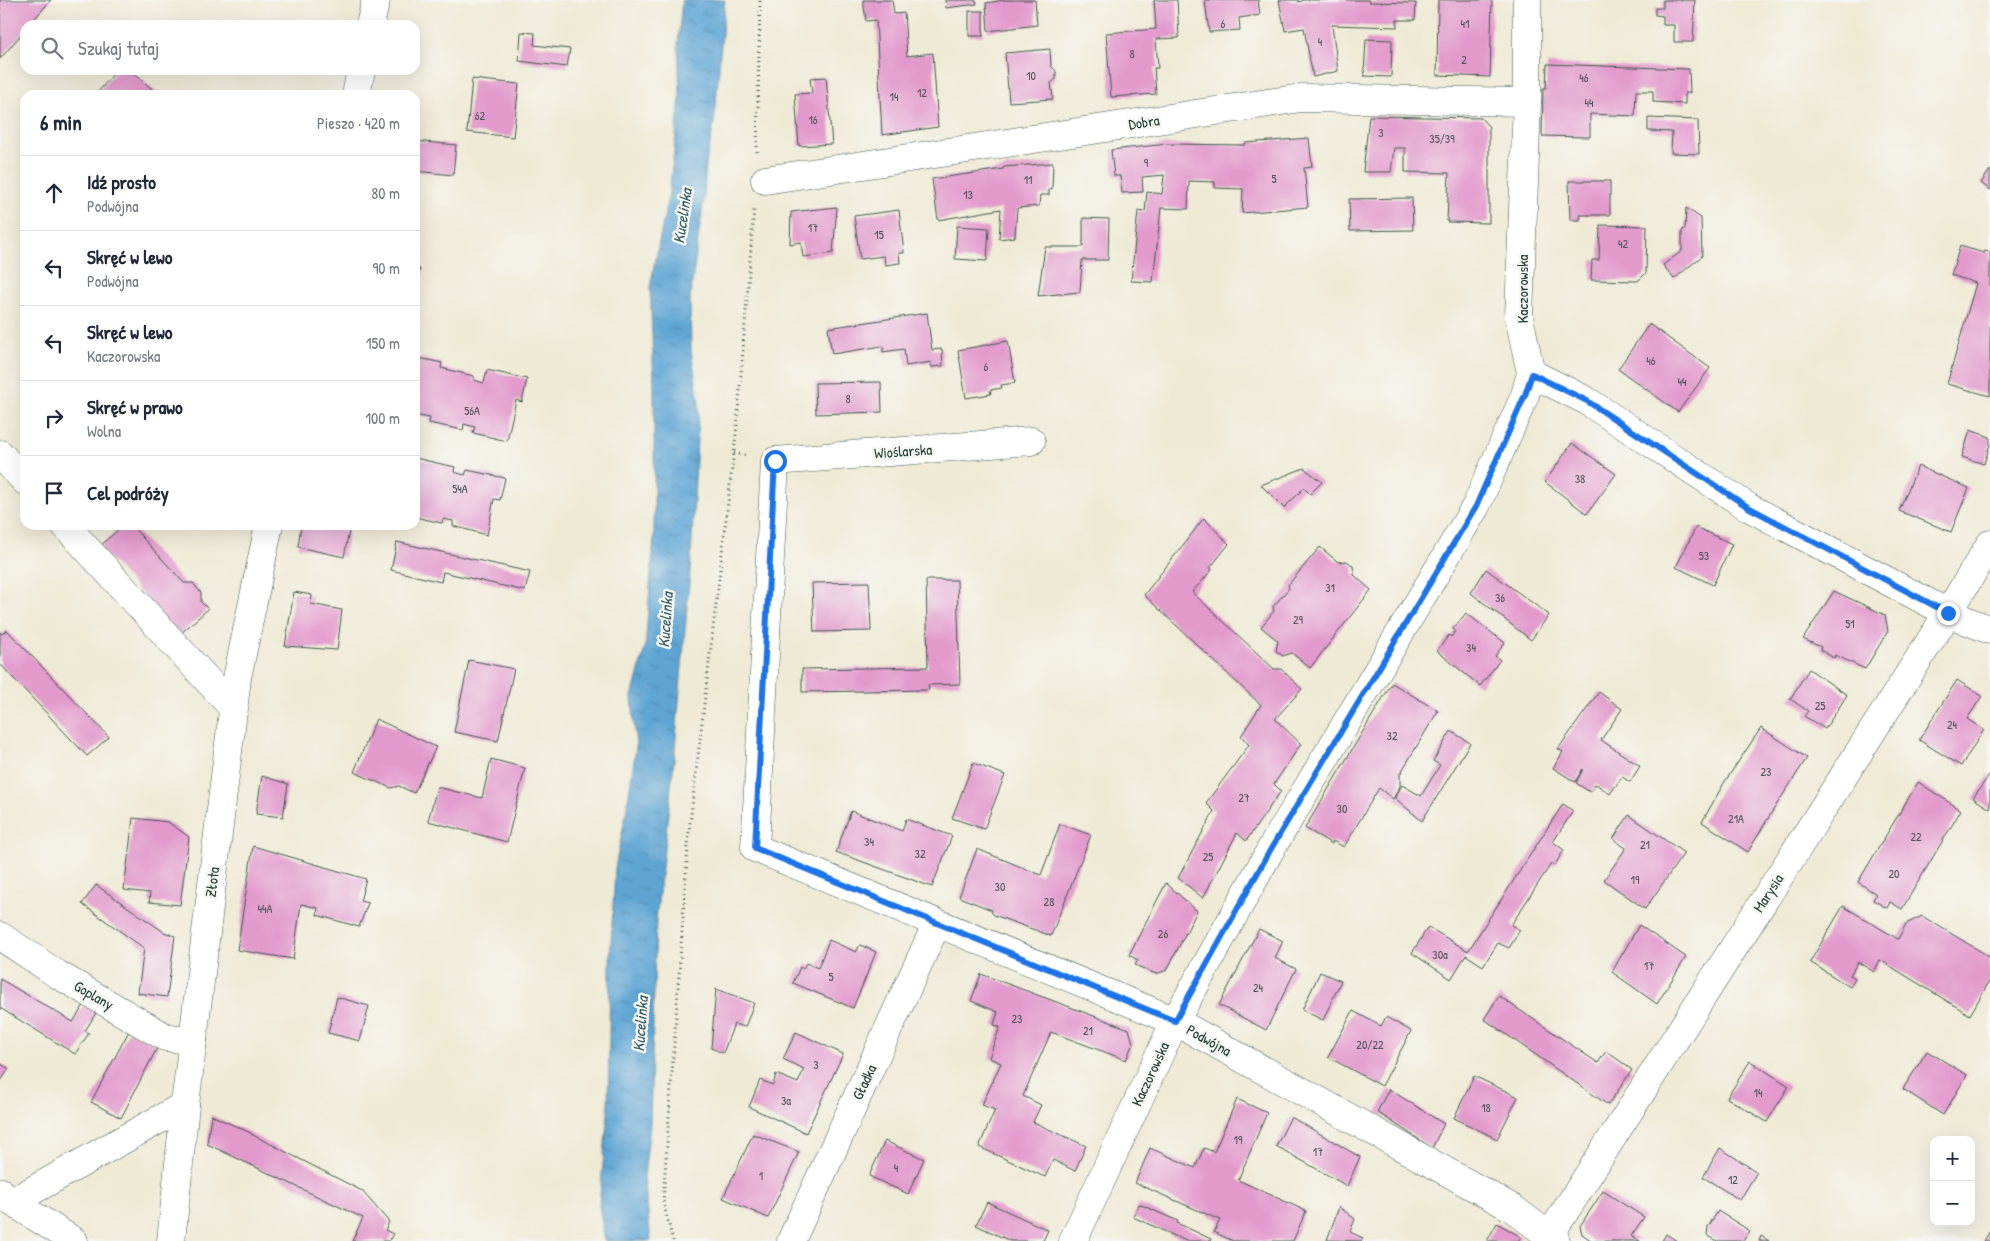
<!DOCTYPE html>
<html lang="pl">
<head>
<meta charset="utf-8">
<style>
  body { margin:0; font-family:"Patrick Hand",sans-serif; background:#f6f6f7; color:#1f2937 }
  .controls { position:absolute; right:15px; bottom:15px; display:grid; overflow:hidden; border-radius:10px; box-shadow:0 5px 20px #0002 }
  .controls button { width:45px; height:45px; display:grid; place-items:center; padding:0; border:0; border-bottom:1px solid #e0e1e3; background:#fff; color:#1f2937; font:25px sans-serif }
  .stop { position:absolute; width:15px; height:15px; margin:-11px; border:4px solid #1a73e8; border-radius:50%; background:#fff }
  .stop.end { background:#1a73e8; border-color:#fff; box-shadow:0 1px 5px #0008 }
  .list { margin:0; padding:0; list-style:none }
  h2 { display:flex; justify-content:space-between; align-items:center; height:65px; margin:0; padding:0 20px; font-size:21px }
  h2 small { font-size:16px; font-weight:400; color:#747a83 }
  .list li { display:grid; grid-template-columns:32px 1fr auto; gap:15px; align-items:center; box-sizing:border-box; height:75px; padding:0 20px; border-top:1px solid #e0e1e3 }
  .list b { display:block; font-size:19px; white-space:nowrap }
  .list p { margin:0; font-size:16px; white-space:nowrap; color:#747a83 }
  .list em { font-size:16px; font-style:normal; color:#747a83 }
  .icon { flex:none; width:28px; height:28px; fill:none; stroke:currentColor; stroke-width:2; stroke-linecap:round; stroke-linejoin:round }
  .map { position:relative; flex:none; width:1990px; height:1241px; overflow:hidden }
  .search { position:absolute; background:#fff; box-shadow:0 5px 20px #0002; left:20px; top:20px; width:400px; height:55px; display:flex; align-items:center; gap:12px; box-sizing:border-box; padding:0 18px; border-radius:15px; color:#747a83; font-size:19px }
  .panel { position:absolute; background:#fff; box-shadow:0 5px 20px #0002; left:20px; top:90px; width:400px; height:440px; border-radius:15px }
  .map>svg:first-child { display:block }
  .water { fill:url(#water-ripples); stroke:#3e7184 }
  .building { fill:#e299cc }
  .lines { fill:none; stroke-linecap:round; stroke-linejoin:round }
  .minor-casing { stroke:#3e574c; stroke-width:29 }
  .path { stroke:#3e574c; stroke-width:3; stroke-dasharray:1 4; stroke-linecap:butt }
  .minor { stroke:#fff; stroke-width:28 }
  .route { stroke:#1a73e8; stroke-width:6 }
  .labels { text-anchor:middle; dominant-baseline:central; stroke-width:5; stroke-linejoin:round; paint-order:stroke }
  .number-label { font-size:12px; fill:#50545a }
  .street-label { font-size:15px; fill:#1f3d34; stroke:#f6f6f2 }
  .water-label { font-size:16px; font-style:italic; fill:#325c64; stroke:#f6f6f2 }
</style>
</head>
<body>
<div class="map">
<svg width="1990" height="1241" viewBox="0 0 1990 1241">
  <defs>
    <pattern id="water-ripples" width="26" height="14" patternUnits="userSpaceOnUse" patternTransform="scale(1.25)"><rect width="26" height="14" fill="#5ea5d4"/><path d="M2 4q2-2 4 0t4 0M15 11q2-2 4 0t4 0" fill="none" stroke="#4d88ad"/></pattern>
  </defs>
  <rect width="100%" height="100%" fill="#f6f6f2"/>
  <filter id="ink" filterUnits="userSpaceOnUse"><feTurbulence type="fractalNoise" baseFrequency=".02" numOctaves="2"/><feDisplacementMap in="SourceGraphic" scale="10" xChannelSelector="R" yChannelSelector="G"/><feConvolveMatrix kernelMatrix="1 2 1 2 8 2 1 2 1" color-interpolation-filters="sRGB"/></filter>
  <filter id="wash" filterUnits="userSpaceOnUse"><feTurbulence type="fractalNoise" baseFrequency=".0096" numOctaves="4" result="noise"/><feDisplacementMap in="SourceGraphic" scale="20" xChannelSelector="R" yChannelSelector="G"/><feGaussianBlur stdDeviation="1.12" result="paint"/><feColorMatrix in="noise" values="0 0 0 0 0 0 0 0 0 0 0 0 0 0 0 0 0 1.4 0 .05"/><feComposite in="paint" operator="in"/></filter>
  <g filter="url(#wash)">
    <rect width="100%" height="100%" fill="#efead5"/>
    <!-- water -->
    <path class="water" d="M682 0H725L714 124 706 163 704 197 690 298 691 350 699 401 691 560 674 761 656 921 650 1126 644 1176 651 1241H605L599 1205 608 1112 610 962 615 868 626 813 636 747 632 697 645 647 654 538V384L650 287 669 193 680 100 678 43Z"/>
    <g id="blocks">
      <!-- building -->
      <g class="building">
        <path d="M0 0H51L29 25H25V30L0 59Z"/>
        <path d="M863 0H892L894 14 904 13 907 56 933 53 938 127 882 135 876 20 866 21Z"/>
        <path d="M945 0H976L977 4 946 8Z"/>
        <path d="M1004 0H1035L1037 25 988 31 986 3Z"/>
        <path d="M1154 0H1177L1179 38 1156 39 1158 68H1154L1156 94 1111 97 1106 33 1156 29Z"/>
        <path d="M1205 0H1258L1260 15 1239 18 1240 30 1209 32Z"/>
        <path d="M1279 0H1298L1299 2 1304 0H1369V2L1416 3 1415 20H1397V27L1332 25 1338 71 1313 77 1304 28 1285 31Z"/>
        <path d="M1438 0H1492L1490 77 1437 75Z"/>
        <path d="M1663 0H1695L1693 42H1674V25H1663V16L1655 15V8H1663Z"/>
        <rect x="969" y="11" width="14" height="25"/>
        <path d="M521 32 535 33 534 45 570 49 567 67 519 61Z"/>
        <path d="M1366 39 1392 40 1391 77 1364 76Z"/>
        <path d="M1050 49 1051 66 1056 71V79L1051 83 1053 99 1009 102 1005 53Z"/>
        <path d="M1547 64 1689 69 1690 93H1685V104L1653 102V91H1636L1635 116 1590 114V137L1542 136 1543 88H1546Z"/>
        <path d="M117 70H130L159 95H100L97 93Z"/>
        <path d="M826 77 832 144 799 146 795 94 812 93 810 78Z"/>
        <path d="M472 79 519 84 513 137 467 132Z"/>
        <path d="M1369 116 1481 118 1489 127V223L1447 222 1449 173 1405 172V148H1394L1391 172H1363Z"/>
        <path d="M1648 118 1698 120 1699 154 1671 153 1672 132 1648 131Z"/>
        <path d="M1309 138 1312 167 1304 168 1308 207 1242 213 1243 189 1215 188V182L1189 181 1188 209 1161 208 1153 282 1131 281 1138 211 1145 212 1147 192 1162 194 1164 175 1142 177 1143 192 1122 193 1120 176H1114L1111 150 1168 144 1245 145V143Z"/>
        <path d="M415 141 456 145 453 175 415 171Z"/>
        <path d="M1053 163 1052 189H1049V195H1040L1039 206 1017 208 1015 237 999 239 1001 209 938 220 932 179 1003 169 1004 167Z"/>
        <path d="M1990 170V190L1981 183Z"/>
        <path d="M1569 181H1610V215H1580V220H1570Z"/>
        <path d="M1412 198 1413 230 1350 231 1349 199Z"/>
        <path d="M837 207 833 253 803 257 801 242 790 244 791 212Z"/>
        <path d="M1686 208 1701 218 1702 256 1674 279 1663 265 1682 251V231L1685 228Z"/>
        <path d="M899 210 904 253H899L900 263 885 265 884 256 860 259 854 216Z"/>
        <path d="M1083 218 1109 219 1108 260H1082L1080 292 1038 296 1045 247H1083Z"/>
        <path d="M1600 225 1647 226 1646 273 1638 281 1591 280 1592 260H1599Z"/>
        <path d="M957 226 989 228 987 261 955 259Z"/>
        <path d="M1960 246 1984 253 1985 251 1990 252V396L1947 384 1976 283 1951 275Z"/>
        <path d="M415 268 420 269 416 290H415Z"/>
        <path d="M927 313 932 350 942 349 943 366 931 367V362L906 366 904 349 883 352V346L832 354 828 328Z"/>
        <path d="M1649 324 1710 368 1678 412 1618 369Z"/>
        <path d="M1008 341 1015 383 1001 385 1002 388 990 390 991 394 966 398 958 350Z"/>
        <path d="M415 357 442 363 441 368 474 376V380L484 383 487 370 527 379 522 402 516 400 507 441 473 433 475 427 464 424 463 430 429 423 430 418 415 415Z"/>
        <path d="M881 382 882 412 816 414 815 383Z"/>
        <path d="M1970 430 1990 437V444L1984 464 1962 457Z"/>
        <path d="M1572 443 1616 474 1587 514 1545 482Z"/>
        <path d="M415 458 455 467 454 472 465 475 467 470 505 478 500 500 494 499 487 535 453 526V521L443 519 442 523 415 517Z"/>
        <path d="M1918 466 1969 488 1951 532 1899 511Z"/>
        <path d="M1304 468 1322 482 1310 494 1304 488 1284 508 1261 485Z"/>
        <path d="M1204 518 1229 544 1210 568 1212 570 1192 592 1274 669H1281L1302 689 1275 719 1301 744 1274 784 1281 791 1246 841 1237 833 1203 898 1178 878 1214 811 1206 803 1249 745 1241 736 1261 705 1144 595Z"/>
        <path d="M123 525H131L184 583H193L201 593V602L208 609 179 635 99 547Z"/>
        <path d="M301 525H322L349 531 344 557 298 547Z"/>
        <path d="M1696 527 1732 544 1713 585 1676 567Z"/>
        <path d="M397 542 530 572 525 591 443 572 441 582 391 570Z"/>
        <path d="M1320 547 1338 562 1347 561 1353 566 1354 575 1371 590 1310 668 1292 653 1283 656 1276 651 1278 641 1261 627 1274 611 1273 607 1289 588 1288 585Z"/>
        <path d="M1486 569 1549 615 1531 640 1471 593Z"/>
        <path d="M926 580H957L960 684 928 685 929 690 802 692V669L928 667Z"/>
        <path d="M869 582 871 631 814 632 812 583Z"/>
        <path d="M1834 591 1885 615 1888 631 1865 669 1835 655 1834 658 1820 650 1821 647 1803 639Z"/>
        <path d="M294 592 312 595 311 604 342 610 337 650 285 646Z"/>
        <path d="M1466 613 1505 643 1495 656 1500 660 1480 686 1437 651 1449 635 1451 637 1455 631 1453 629Z"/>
        <path d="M7 630 109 737 87 756 0 664V632L2 634Z"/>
        <path d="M469 660 514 669 498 741 454 732Z"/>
        <path d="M1809 669 1847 695 1825 729 1804 716 1808 711 1790 699Z"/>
        <path d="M1957 680 1982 696 1967 719 1984 730 1961 766 1919 740Z"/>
        <path d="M1392 683 1438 711 1400 774V786L1393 799 1379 788 1344 847 1333 841 1332 844 1305 828Z"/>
        <path d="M1599 692 1622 709 1601 740 1640 766 1630 782 1622 777 1610 794 1596 784 1590 792 1576 783 1583 769 1575 782 1553 768 1563 752 1558 749Z"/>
        <path d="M376 719 436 747 414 793 399 786 391 788 354 772Z"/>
        <path d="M1761 728 1807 758 1770 815 1748 852 1702 822 1724 783Z"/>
        <path d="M1451 731 1470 743 1422 821 1395 798 1402 785 1421 796 1440 765 1433 761Z"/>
        <path d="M491 759 525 768 507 842 428 821 437 787 482 798Z"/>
        <path d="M973 763 1005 775 984 829 952 818Z"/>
        <path d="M1990 774V809L1973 798Z"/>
        <path d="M262 776 288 784 283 817 256 814Z"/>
        <path d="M1918 782 1961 810 1902 909 1890 902 1887 908 1873 900 1876 894 1858 882Z"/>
        <path d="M1563 804 1573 811 1553 842 1564 850 1554 866 1551 864 1511 925 1520 930 1509 948 1498 943 1483 966 1466 955 1451 979 1412 953 1428 927 1468 951Z"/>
        <path d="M851 811 902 831 906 819 952 836 932 887 836 852Z"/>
        <path d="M1629 815 1684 853 1645 909 1604 880 1626 848 1613 839Z"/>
        <path d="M133 818 168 822 189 837 180 905 149 902 150 893 124 890Z"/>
        <path d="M1060 824 1091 835 1051 936 994 915 991 912 992 910 959 897 977 849 1041 875Z"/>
        <path d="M253 846 366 879 360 901 368 903 359 927 317 915 318 908 301 904 293 959 237 950Z"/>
        <path d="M1166 883 1197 911 1167 970 1156 974 1135 965 1138 960 1129 955Z"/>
        <path d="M96 885 164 932 175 936 167 997 138 993 144 948 82 904Z"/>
        <path d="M1843 906 1898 939 1906 924 1922 916 1990 957V980L1970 1015 1880 960 1874 972 1858 962 1850 975 1855 978 1850 987 1810 962Z"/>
        <path d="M1639 925 1686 957 1657 1004 1612 972Z"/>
        <path d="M1259 929 1283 941 1275 958 1296 969 1266 1030 1219 1005Z"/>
        <path d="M829 940 856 952 860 945 876 952 853 1008 793 983 800 967 803 969 806 963 818 968Z"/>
        <path d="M1320 972 1341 981 1323 1020 1302 1010Z"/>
        <path d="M981 974 1129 1029 1133 1043 1126 1060 1051 1032 1023 1096 1041 1105 1033 1122 1086 1146 1075 1171 1053 1160 1045 1177 979 1147 995 1110 982 1105 1001 1063 989 1058 1000 1027 994 1025 998 1012 971 1001Z"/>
        <path d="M0 979 73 1022 84 1005 96 1013 85 1031 89 1033 75 1054 0 1008Z"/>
        <path d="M716 989 754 1003 745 1027 734 1024 723 1053 711 1048Z"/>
        <path d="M1499 996 1598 1063 1606 1051 1632 1070 1608 1105 1484 1019Z"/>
        <path d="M337 997 369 1006 360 1041 328 1033Z"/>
        <path d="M1353 1011 1381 1026 1386 1017 1411 1031 1382 1086 1328 1057Z"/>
        <path d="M129 1031 158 1046 121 1118 91 1102Z"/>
        <path d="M796 1032 843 1054 806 1133 749 1107 760 1080 773 1085 776 1074 798 1083 804 1069 783 1059Z"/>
        <path d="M1927 1051 1967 1075 1943 1115 1903 1089Z"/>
        <path d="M1750 1061 1789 1086 1767 1122 1727 1098Z"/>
        <path d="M0 1063 9 1069 0 1082Z"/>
        <path d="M1474 1076 1518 1097 1497 1139 1454 1118Z"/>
        <path d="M1389 1089 1444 1124 1432 1148 1377 1112Z"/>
        <path d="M1237 1099 1267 1113 1238 1180 1306 1211 1293 1241H1233L1214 1232 1220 1220 1135 1183 1150 1148 1195 1168 1204 1148 1214 1152Z"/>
        <path d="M211 1115 251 1133V1134L362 1191 389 1222 385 1230 393 1234 389 1241H352L363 1218 207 1144Z"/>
        <path d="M1291 1117 1360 1157 1347 1186 1276 1146Z"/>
        <path d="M753 1134 799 1152 768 1218 723 1198Z"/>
        <path d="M885 1141 924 1159 908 1194 869 1176Z"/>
        <path d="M1720 1148 1757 1172 1740 1200 1703 1177Z"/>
        <path d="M1603 1191 1644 1217 1631 1236 1640 1241H1592L1582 1234 1580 1226Z"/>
        <path d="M987 1202 1048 1230 1043 1241H1010L976 1225Z"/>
        <path d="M1139 1204 1178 1221 1177 1223 1211 1239 1210 1241H1186L1133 1217Z"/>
        <path d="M1339 1207 1355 1219 1350 1232 1363 1238 1361 1241 1327 1240Z"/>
        <path d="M1718 1211 1750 1231 1743 1241H1717L1707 1235 1708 1227Z"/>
        <path d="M1497 1223 1521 1237 1518 1241H1487Z"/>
        <path d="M1990 1231V1241H1984Z"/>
        <path d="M1666 1234 1677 1241H1662Z"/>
        <path d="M1761 1236 1769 1241H1759Z"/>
      </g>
    </g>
  </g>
  <g filter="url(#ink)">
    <use href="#blocks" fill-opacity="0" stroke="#3e574c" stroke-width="1"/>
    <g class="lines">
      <defs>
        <g id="minor">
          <path d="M370 25 376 0"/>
          <path d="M356 95 361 70"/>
          <path d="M765 180 1301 98 1527 102"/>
          <path d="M1531 373 1587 401 1748 507 1948 613 1990 630"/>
          <path d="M1031 441 775 461 755 848 1175 1021 1512 1208 1556 1241"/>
          <path d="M0 454 25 481"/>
          <path d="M65 525 234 709"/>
          <path d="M0 936 57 974 165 1037 193 1041"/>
          <path d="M1 1192 12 1202 74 1241"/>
          <path d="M12 1202 185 1105"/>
          <path d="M171 1241 185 1105 237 678 269 525"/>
          <path d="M791 1241 937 923"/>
          <path d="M1073 1241 1175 1021 1272 847 1476 506 1525 395 1531 373 1519 317 1527 102V0"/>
          <path d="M1546 1241 1948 613 1990 544"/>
        </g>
      </defs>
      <!-- minor casing -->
      <use href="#minor" class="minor-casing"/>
      <!-- path -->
      <g class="path">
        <path d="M757 152 760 0"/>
        <path d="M734 453 747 456"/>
        <path d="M673 1241 663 1201 689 832 737 426 754 208"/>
      </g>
      <!-- minor -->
      <use href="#minor" class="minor"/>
    </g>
  </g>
  <g class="lines" filter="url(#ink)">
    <!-- route -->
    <path class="route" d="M775 461 755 848 1175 1021 1272 847 1476 506 1525 395 1532 374 1587 401 1748 507 1948 613"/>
  </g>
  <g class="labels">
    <!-- number labels -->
    <g class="number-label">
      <text x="1223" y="23">6</text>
      <text x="1465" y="23">41</text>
      <text x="1320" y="41">4</text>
      <text x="1132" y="53">8</text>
      <text x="1464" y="59">2</text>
      <text x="1031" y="75">10</text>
      <text x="1584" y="77">46</text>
      <text x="922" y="92">12</text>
      <text x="894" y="96">14</text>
      <text x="1589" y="102">44</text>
      <text x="480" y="115">62</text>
      <text x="813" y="119">16</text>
      <text x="1381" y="132">3</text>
      <text x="1442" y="138">35/39</text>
      <text x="1146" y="162">9</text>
      <text x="1274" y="178">5</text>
      <text x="1028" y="179">11</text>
      <text x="968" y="194">13</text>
      <text x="813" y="227">17</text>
      <text x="879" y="234">15</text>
      <text x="1623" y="243">42</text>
      <text x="1651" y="360">46</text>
      <text x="986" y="366">6</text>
      <text x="1682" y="381">44</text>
      <text x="848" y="398">8</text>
      <text x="472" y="410">56A</text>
      <text x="1580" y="478">38</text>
      <text x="460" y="488">54A</text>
      <text x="1704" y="555">53</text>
      <text x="1330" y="587">31</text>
      <text x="1500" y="597">36</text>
      <text x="1298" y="619">29</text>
      <text x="1850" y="623">51</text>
      <text x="1471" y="647">34</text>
      <text x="1820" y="705">25</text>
      <text x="1952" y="724">24</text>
      <text x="1392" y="735">32</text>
      <text x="1766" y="771">23</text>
      <text x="1244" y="797">27</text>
      <text x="1342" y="808">30</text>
      <text x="1736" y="818">21A</text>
      <text x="1916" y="836">22</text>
      <text x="869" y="841">34</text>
      <text x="1645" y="844">21</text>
      <text x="920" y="853">32</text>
      <text x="1208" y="856">25</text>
      <text x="1894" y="873">20</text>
      <text x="1635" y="879">19</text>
      <text x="1000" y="886">30</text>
      <text x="1049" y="901">28</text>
      <text x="265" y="908">44A</text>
      <text x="1163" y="933">26</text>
      <text x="1440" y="954">30a</text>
      <text x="1649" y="965">17</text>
      <text x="831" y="976">5</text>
      <text x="1258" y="987">24</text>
      <text x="1017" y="1018">23</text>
      <text x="1088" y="1030">21</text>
      <text x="1370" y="1044">20/22</text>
      <text x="816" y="1064">3</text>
      <text x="1758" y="1092">14</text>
      <text x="786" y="1100">3a</text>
      <text x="1486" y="1107">18</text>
      <text x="1238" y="1139">19</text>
      <text x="1318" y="1151">17</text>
      <text x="896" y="1167">4</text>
      <text x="761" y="1175">1</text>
      <text x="1733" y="1179">12</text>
    </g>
    <!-- street labels -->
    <g class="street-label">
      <text transform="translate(1144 122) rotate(-9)">Dobra</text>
      <text transform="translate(1522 289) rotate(-90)">Kaczorowska</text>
      <text transform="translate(903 451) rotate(-4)">Wioślarska</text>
      <text transform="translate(212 882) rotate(-83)">Złota</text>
      <text transform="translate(1768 893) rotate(-57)">Marysia</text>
      <text transform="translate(94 995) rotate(30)">Goplany</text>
      <text transform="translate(1209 1040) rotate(29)">Podwójna</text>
      <text transform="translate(1150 1074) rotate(-65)">Kaczorowska</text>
      <text transform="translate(864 1082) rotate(-65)">Gładka</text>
    </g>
    <!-- water labels -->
    <g class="water-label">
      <text transform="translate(682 216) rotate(-82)">Kucelinka</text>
      <text transform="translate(665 620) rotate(-86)">Kucelinka</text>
      <text transform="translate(640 1024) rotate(-86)">Kucelinka</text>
    </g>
  </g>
</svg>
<div class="controls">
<button>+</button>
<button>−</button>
</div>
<div class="stop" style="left:775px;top:461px"></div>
<div class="stop end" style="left:1948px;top:613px"></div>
<div class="search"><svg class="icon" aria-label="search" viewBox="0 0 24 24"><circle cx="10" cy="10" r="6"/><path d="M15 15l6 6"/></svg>Szukaj tutaj</div>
<section class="panel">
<h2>6 min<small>Pieszo · 420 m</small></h2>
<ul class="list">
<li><svg class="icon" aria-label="ahead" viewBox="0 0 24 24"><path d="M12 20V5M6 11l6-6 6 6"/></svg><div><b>Idź prosto</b><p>Podwójna</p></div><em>80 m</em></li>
<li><svg class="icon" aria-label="left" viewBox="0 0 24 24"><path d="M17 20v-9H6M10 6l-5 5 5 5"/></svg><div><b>Skręć w lewo</b><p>Podwójna</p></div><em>90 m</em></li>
<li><svg class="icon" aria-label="left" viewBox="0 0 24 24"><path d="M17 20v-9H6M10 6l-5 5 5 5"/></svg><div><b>Skręć w lewo</b><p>Kaczorowska</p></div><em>150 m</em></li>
<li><svg class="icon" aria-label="right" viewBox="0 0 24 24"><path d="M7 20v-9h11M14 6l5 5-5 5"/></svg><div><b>Skręć w prawo</b><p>Wolna</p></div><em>100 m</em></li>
<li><svg class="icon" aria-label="arrive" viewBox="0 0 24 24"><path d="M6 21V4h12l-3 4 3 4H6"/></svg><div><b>Cel podróży</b></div></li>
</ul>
</section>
</div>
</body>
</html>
